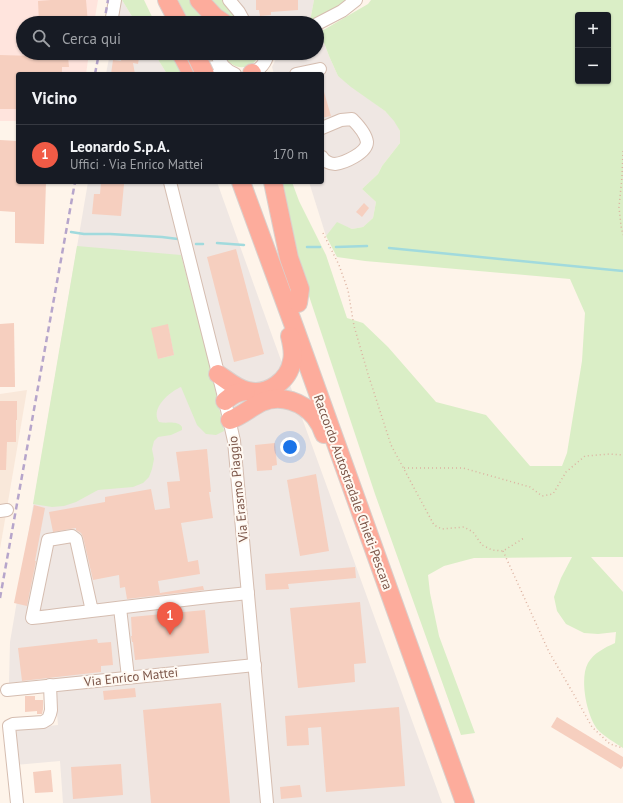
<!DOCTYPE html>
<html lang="it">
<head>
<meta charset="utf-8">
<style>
  body { margin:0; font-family:"PT Sans",sans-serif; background:#20242c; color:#f1f3f6 }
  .controls { position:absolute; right:12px; top:12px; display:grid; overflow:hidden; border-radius:4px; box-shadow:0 1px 3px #0004 }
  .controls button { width:36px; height:36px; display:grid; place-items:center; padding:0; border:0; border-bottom:1px solid #363941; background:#171b24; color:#f1f3f6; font:20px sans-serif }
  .you { position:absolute; left:290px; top:447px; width:14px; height:14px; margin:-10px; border:3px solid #fff; border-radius:50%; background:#1a73e8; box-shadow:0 0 0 6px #1a73e833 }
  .badge { display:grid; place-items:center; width:26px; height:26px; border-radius:50%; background:#f15b46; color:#fff; font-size:13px; font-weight:700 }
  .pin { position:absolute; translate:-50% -33px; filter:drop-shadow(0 1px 2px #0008) }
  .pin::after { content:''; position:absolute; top:21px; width:14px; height:12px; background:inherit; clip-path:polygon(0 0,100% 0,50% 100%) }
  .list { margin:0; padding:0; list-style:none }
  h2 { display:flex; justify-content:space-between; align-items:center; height:52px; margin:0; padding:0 16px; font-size:17px }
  h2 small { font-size:13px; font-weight:400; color:#9ea1a6 }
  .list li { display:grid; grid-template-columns:26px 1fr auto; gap:12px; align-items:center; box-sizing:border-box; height:60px; padding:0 16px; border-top:1px solid #363941 }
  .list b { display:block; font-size:15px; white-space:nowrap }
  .list p { margin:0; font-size:13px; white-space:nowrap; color:#9ea1a6 }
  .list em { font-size:13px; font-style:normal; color:#9ea1a6 }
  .icon { flex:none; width:22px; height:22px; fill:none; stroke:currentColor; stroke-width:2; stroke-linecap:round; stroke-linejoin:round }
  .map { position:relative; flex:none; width:623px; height:803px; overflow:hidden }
  .search { position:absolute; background:#171b24; box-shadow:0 1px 3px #0004; left:16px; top:16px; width:308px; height:44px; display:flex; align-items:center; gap:10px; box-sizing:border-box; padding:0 14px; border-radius:22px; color:#9ea1a6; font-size:15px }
  .panel { position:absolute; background:#171b24; box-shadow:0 1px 3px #0004; left:16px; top:72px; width:308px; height:112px; border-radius:4px }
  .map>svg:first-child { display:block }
  .residential { fill:#f9e8da }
  .commercial { fill:#ffe4dd }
  .industrial { fill:#efe7e3 }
  .green { fill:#daeec6; fill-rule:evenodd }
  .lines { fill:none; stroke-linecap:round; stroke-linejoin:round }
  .stream { stroke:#a1dadd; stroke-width:2.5 }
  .building { fill:#f6cfbf }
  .minor-casing { stroke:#d5bdb0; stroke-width:14 }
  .highway-casing { stroke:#dad0cc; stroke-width:20 }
  .path { stroke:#dcb2a1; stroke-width:1.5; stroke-dasharray:1 3; stroke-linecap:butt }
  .minor { stroke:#fff; stroke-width:12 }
  .highway { stroke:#fdac9c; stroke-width:18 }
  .rail { stroke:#b6a5cb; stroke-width:2.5; stroke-dasharray:6 4; stroke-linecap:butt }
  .highway-bridge-casing { stroke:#dad0cc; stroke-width:20; stroke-linecap:butt }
  .highway-bridge { stroke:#fdac9c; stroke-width:18 }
  .labels { text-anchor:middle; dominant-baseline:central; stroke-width:4; stroke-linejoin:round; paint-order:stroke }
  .street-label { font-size:13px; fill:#7c5649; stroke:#fff9f2 }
</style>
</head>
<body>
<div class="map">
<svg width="623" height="803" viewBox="0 0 623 803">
  <rect width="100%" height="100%" fill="#fef4ea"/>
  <!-- residential -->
  <path class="residential" d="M27 390 0 549V394Z"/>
  <!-- commercial -->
  <path class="commercial" d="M0 0H98L94 23H23V53H89L86 74H18V121H0Z"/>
  <!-- industrial -->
  <g class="industrial">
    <path d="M119 0H122L136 23H115Z"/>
    <path d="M233 0H314L310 21 305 23H251Z"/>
    <path d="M320 33 329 56 338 76 385 111 395 121 400 131V143L382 166 378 174 362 189 376 202 373 218 363 227 352 229 337 223 326 236 309 182H322V74H274L272 67 279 53H317V35Z"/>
    <path d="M110 53H154L167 74H106Z"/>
    <path d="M88 182H217L274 341 442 803H63L60 761 15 765 14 729 58 725 54 678 9 683 10 642Z"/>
  </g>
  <!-- green -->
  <g class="green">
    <path d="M122 0H144L155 23H136Z"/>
    <path d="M178 0H191L212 23H189Z"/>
    <path d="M207 0H226L238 20 237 22 230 23Z"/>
    <path d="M314 0H347C336 10 322 15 310 21Z"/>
    <path d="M371 0H623V557H591L623 592V748C617 744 602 735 598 730 587 717 579 679 588 663 594 653 604 648 615 643L616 632 598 634 584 633 566 624 557 611 554 597 561 578 572 557 474 558 444 566 428 575 430 593 439 636 475 733 461 735 375 494 310 299 292 248 277 182H292L299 201 326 255 347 318 363 323 388 347 436 402 486 415 530 466H562L567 453 582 361 585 313 570 279 365 261 337 257 326 236 337 222 352 229 363 227 373 218 376 202 362 189 378 174 382 166 400 143V131L394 121 385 111 351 87 338 76 329 56 320 32 368 4ZM578 15H608V81H578Z"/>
    <path d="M154 53H171L181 73 179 74H167Z"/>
    <path d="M224 53H259C255 72 229 72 224 53Z"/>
    <path d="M77 246 181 255 210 366 224 431 216 435 206 434 197 425 181 387C169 392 150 409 159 422 167 424 177 420 182 427V430L171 435 158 437 154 441 152 449 154 459 152 469 149 477 143 483 133 487 98 490 76 502 64 506 52 507 33 504ZM168 325 174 355 158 359Z"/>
  </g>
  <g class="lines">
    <!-- stream -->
    <g class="stream">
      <path d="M71 232 84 234H110L162 237 178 239"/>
      <path d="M217 243 244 245"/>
      <path d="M196 244H203"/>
      <path d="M307 247H320"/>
      <path d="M336 247 367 246"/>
      <path d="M389 248 623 271"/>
    </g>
  </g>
  <!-- building -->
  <g class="building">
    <path d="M51 0H86L88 23H39L38 1Z"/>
    <path d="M256 0H298V10L271 12V15L260 16 259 10H256Z"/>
    <path d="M0 55 68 57 69 67H62V74H18V109H0Z"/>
    <path d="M122 55 139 58 138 64 133 63 135 74H111L113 60 121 61Z"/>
    <path d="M324 92 331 116 322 118V93Z"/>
    <path d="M0 140 18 141V182H46L44 244 15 243V212L0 211Z"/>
    <path d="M101 182 124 184 121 216 92 214 94 194H100Z"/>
    <path d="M364 203 369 208 362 217 356 212Z"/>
    <path d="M236 249 264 354 234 362 207 257Z"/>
    <path d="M14 323 15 387H0V324Z"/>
    <path d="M168 324 174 355 158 359 151 328Z"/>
    <path d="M0 401H17V420H16V442H7L6 470H0Z"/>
    <path d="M275 443 277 465 272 466V470L257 471 255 445Z"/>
    <path d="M207 449 211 492H209L213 518 181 523 188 562 198 560 200 574 158 581 160 593 203 586 204 590 127 599 125 587 120 588 119 575 93 580 83 537 81 533 76 530V528L53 532 49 512 105 502V497L151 489 155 510 170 508 167 482 180 481 176 452Z"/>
    <path d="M316 474 329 551 300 556 287 480Z"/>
    <path d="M34 505 45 508 35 561H36L27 606 14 603Z"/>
    <path d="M355 567 356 578 288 584 289 589 266 590 265 574Z"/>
    <path d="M360 602 366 663 354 664 355 682 298 688 290 608Z"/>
    <path d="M205 610 209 653 135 660 133 642H132L131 636H132L131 617Z"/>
    <path d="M97 639 98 643 111 642 113 665 101 666V672L22 681 18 648Z"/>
    <path d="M135 688 136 697 104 700 103 691Z"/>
    <path d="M25 696H35V700H43V709L42 714H37V711L25 712Z"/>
    <path d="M221 703 230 803H151L143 710Z"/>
    <path d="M399 707 405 786 326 792 321 727 308 728 309 745 287 746 285 716Z"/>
    <path d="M557 717 623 757V766L621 769 551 727Z"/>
    <path d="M121 764 123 795 73 799 71 767Z"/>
    <path d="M51 770 53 792 35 793 33 772Z"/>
    <path d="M300 785 302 797 281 799 280 787Z"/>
  </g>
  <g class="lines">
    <defs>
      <g id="minor">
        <path d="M229 0 239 12 245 23"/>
        <path d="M111 23 115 0"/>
        <path d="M317 24 342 11 356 0"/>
        <path d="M217 53C219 63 225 70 235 74"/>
        <path d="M197 72C206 67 217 66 227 70"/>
        <path d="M250 74C260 70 266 63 268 53"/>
        <path d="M296 74 320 69"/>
        <path d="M322 128 341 120 352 119C358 125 366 134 367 142 367 153 344 163 335 164 330 164 324 161 322 157"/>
        <path d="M170 182 225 401 234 441 267 803"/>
        <path d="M0 511 7 510"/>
        <path d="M120 608 128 677"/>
        <path d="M92 611 76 539 72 536 48 540 32 618C104 610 176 600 248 593"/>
        <path d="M7 690 255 665"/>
        <path d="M17 803 9 726 13 724 43 722 48 719 50 714 51 710 50 685"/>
      </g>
      <g id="highway">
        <path d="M167 0 179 23"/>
        <path d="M199 0 215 17 224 23"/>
        <path d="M181 53 192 74"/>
        <path d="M252 73V74"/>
        <path d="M241 182 295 329 465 803"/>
        <path d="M273 182 289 258 300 289 298 303"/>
        <path d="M218 374C227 380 237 389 248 391 268 396 289 380 292 361 294 353 292 344 290 336"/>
        <path d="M225 401C232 395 237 392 246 391"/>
        <path d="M230 420C242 416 251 407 262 402 281 394 303 402 315 417 319 422 322 428 324 434"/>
      </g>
    </defs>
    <!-- minor casing -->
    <use href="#minor" class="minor-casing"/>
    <!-- highway casing -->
    <use href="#highway" class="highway-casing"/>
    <!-- path -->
    <g class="path">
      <path d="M623 151 622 177 619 207 621 226 623 235"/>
      <path d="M323 233 339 265 348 290 354 326 368 374 391 445 434 525 442 529 464 527 473 532 482 545 492 550 503 551 524 538"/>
      <path d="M404 468H463L530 487 542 496 553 494 566 472 585 456 610 454 623 455"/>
      <path d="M503 551 549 652 573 693 592 727 610 744 623 748"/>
    </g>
    <!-- minor -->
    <use href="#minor" class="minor"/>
    <!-- highway -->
    <use href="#highway" class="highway"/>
    <!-- rail -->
    <g class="rail">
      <path d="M104 23 108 0"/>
      <path d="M95 74 99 53"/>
      <path d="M0 598 75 182"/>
    </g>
    <defs>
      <path id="highway-bridge" d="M195 53 205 74"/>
    </defs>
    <!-- highway-bridge casing -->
    <use href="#highway-bridge" class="highway-bridge-casing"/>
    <!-- highway-bridge -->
    <use href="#highway-bridge" class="highway-bridge"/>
  </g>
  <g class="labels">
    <!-- street labels -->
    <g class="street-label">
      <text transform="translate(238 489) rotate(-96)">Via Erasmo Piaggio</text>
      <text transform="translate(353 492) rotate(70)">Raccordo Autostradale Chieti-Pescara</text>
      <text transform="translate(131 677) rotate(-6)">Via Enrico Mattei</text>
    </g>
  </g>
</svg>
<div class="controls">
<button>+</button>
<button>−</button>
</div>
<div class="you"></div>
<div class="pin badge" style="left:170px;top:635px">1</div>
<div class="search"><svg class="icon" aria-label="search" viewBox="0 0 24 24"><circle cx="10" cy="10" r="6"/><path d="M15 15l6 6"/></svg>Cerca qui</div>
<section class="panel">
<h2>Vicino<small></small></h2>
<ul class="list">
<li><span class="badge">1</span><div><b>Leonardo S.p.A.</b><p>Uffici · Via Enrico Mattei</p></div><em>170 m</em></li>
</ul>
</section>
</div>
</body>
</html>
